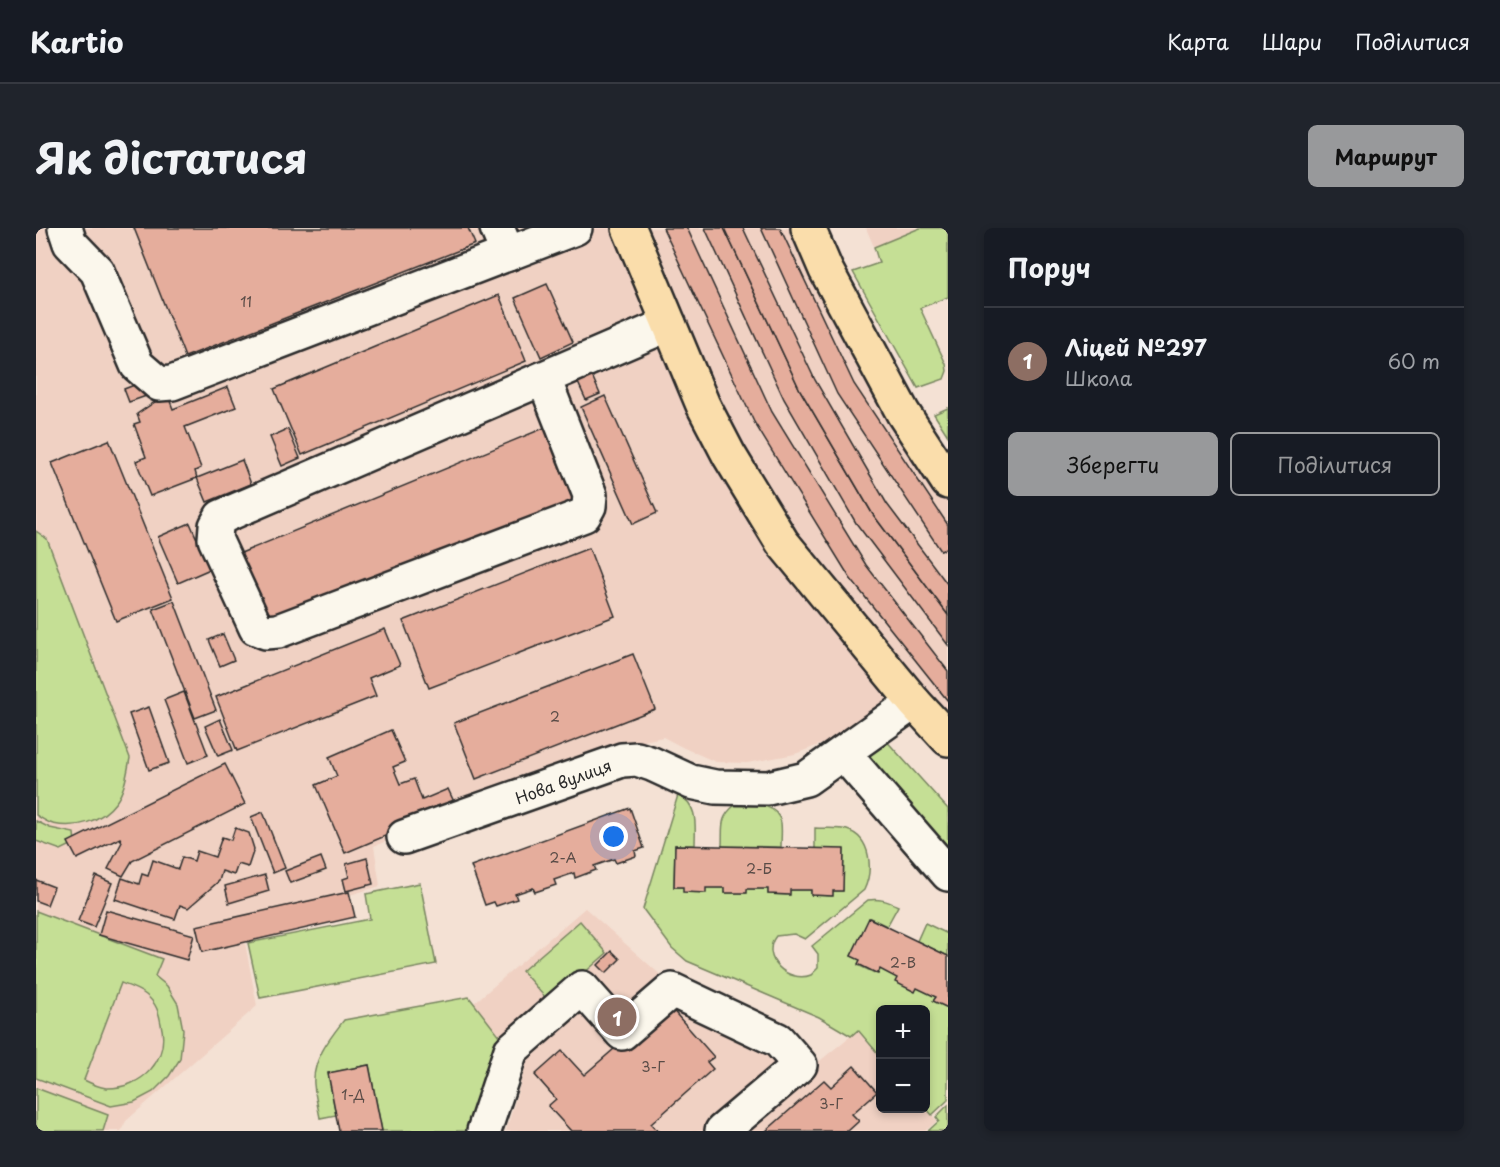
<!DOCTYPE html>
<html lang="uk">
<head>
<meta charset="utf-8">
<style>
  body { margin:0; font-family:"Playpen Sans",sans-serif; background:#20242c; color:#f1f3f6 }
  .controls { position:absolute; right:18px; bottom:18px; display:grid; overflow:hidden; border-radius:9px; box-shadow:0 3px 9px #0003 }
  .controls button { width:54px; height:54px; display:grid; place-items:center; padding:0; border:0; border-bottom:2px solid #363941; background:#171b24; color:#f1f3f6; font:30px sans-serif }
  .you { position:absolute; left:578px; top:609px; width:21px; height:21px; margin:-15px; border:4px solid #fff; border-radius:50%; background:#1a73e8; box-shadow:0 0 0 9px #1a73e833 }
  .badge { display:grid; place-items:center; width:39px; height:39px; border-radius:50%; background:#98999b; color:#fff; font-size:20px; font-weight:700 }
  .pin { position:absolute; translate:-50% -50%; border:3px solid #fff; box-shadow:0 2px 6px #0006 }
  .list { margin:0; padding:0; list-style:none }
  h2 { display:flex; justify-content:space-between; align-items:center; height:78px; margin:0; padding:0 24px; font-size:26px }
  h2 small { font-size:20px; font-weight:400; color:#9ea1a6 }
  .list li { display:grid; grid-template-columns:39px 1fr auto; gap:18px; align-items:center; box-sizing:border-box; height:108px; padding:0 24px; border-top:2px solid #363941 }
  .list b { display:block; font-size:22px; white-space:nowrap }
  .list p { margin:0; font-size:20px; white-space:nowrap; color:#9ea1a6 }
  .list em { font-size:20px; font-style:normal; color:#9ea1a6 }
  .actions { display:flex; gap:12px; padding:18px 24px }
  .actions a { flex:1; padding:14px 0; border:2px solid #98999b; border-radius:9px; text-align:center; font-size:21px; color:#98999b }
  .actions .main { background:#98999b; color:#111 }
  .map { position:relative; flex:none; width:912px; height:903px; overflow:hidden; border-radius:9px }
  header { display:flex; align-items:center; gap:36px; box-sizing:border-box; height:84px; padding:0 30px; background:#171b24; border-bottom:2px solid #363941 }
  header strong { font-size:28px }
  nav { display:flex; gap:33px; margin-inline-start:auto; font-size:21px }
  .intro { display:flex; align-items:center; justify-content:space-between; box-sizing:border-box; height:144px; padding:0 36px }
  h1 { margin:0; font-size:42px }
  .button { padding:15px 27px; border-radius:9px; background:#98999b; color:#111; font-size:21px; font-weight:700 }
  main { display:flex; gap:36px; padding:0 36px }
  aside { flex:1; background:#171b24; border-radius:9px; box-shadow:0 3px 9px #0003 }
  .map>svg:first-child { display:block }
  .built { fill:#f0d1c3 }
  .green { fill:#c5df95; stroke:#788560; stroke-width:1.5; fill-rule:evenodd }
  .building { fill:#e5ad9c; stroke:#2b2b2b; stroke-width:1.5 }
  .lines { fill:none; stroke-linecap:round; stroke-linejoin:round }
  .minor-casing { stroke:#2b2b2b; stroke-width:38 }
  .major-casing { stroke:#2b2b2b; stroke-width:38 }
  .minor { stroke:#fbf7ec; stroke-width:33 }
  .major { stroke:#faddab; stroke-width:33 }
  .labels { text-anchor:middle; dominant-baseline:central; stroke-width:4.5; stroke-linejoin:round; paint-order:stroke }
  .number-label { font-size:14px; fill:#5a4c47 }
  .street-label { font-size:16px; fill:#2b2b2b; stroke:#fbf7ec }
</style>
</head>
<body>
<header>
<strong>Kartio</strong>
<nav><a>Карта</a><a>Шари</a><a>Поділитися</a></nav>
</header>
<div class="intro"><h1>Як дістатися</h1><a class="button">Маршрут</a></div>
<main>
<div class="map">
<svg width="912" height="903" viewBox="0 0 912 903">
  <rect width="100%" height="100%" fill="#f4e1d4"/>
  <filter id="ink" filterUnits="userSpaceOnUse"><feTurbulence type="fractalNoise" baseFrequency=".0167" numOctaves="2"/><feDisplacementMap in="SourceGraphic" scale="12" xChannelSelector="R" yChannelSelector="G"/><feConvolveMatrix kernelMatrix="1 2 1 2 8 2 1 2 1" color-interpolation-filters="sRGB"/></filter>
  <g filter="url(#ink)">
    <!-- built -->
    <g class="built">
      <path d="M0 0H577L647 164 731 326 852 466 850 476 804 509 759 526 711 535 680 534 648 520 627 509 603 514 338 618 344 658 206 699 221 778 90 893 85 903H0Z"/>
      <path d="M605 0H762L912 269V490L760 310 703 217Z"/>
      <path d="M830 0H884L838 19Z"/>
      <path d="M549 680 628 750 780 836 822 802 844 828V880H890L901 893 889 903H470L489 840 438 775Z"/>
    </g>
    <!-- green -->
    <g class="green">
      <path d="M884 0H912V69L884 80 910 136 911 143 908 151 882 160 817 44 843 35 838 19Z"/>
      <path d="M912 180V208L898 186Z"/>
      <path d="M0 303 11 311 94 530C91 545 89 562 80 574 65 594 40 601 17 596 11 594 5 590 0 587Z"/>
      <path d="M847 509 912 581V628L825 530Z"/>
      <path d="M642 567C663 576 659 599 659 617H639L638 659 689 660V665H710L711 661H732V666L753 667 754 662H775V667L796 668 797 663H807L808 622 779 621V600C789 601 802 599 811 602 836 610 837 643 828 662L769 711 758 706 740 708C723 730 753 756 775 747 776 746 781 741 782 740V726L776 718 832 672C843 670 851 673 862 678L851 698 834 690 815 728 824 732 822 737 841 746 844 741 900 769 898 773 912 780V872L896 887 890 880V782H844V828L822 802 815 808 783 789 651 733 636 720 607 681Z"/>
      <path d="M699 577C716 577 740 573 745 595 746 602 745 612 745 619L686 618C687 599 683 590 699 577Z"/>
      <path d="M0 593 14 600 38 605 39 615 25 622 0 613Z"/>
      <path d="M384 655 400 736 224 770 212 715 334 691 330 666Z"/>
      <path d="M0 683 126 731 119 748 131 758 142 776 147 802 144 831 133 848 117 864 98 874 75 878 0 850ZM85 755C93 758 104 762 110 767 120 775 123 784 125 796 134 832 106 861 70 860 63 859 54 855 48 852Z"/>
      <path d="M544 693 571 725 514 775 486 743Z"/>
      <path d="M889 695 912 706V728L881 713Z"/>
      <path d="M433 769 467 813 438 903H346L333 837 292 845 300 887 284 890C282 879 279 868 278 856 276 832 294 810 308 792Z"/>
      <path d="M0 860 72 887 67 903H0Z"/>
      <path d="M912 877V903H892L903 893 900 889Z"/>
    </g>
    <!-- building -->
    <g class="building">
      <path d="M98 0H432L439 16 149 129Z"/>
      <path d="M627 0H651L736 184 830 337 912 443V473L814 350 718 194Z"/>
      <path d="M669 0H688L764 162 836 285 912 387V417L820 295 748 171Z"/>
      <path d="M688 0H707L779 152 851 276 912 357V387L836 285 764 162Z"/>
      <path d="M725 0H744L818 156 912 297V319L905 323 801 166Z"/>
      <path d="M511 56 537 114 505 129 479 70Z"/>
      <path d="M463 67 490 133 266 227 238 161Z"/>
      <path d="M553 141 564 166 550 172 539 148Z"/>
      <path d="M114 151 119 165 93 174 88 161Z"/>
      <path d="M192 159 200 179 149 199 165 240 159 243 161 250 114 268 100 233 110 229 98 196 104 194 101 186 119 174 132 168 137 181Z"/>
      <path d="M569 168 621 285 597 296 545 179Z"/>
      <path d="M513 198 544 274 237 398 205 325Z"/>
      <path d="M252 201 264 230 246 238 234 209Z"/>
      <path d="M73 212 137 370 80 393 16 235Z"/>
      <path d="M206 232 215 256 171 274 161 250Z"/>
      <path d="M154 295 174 341 142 355 122 309Z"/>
      <path d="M553 320 579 388 393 460 367 393Z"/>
      <path d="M138 373 180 482 159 490 117 381Z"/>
      <path d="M349 401 364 437 333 450 340 468 201 523 180 469Z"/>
      <path d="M187 406 198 432 184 438 173 412Z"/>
      <path d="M597 426 619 481 440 551 418 495Z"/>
      <path d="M148 464 172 527 152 535 128 472Z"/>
      <path d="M113 479 133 535 113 542 93 486Z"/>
      <path d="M184 491 197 522 182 528 169 498Z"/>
      <path d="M355 502 369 534 357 539 364 556 378 551 386 572 412 561 420 578 309 625 280 557 301 548 293 529Z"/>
      <path d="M189 536 209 576 96 633 87 648 72 641 86 614 84 610 41 631 32 614Z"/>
      <path d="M594 580 608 620 599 623 600 628 580 635 578 631 558 638 560 642 539 650 538 645 518 652 520 657 499 664 497 660 479 666 481 671 460 678 458 674 449 677 435 638Z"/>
      <path d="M227 584 249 640 237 645 215 589Z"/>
      <path d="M199 600 213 605 218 621 212 639 202 636 198 647 186 643 183 653 152 680 144 677 139 691 79 671 86 650 103 656 106 646 112 648 117 632 142 641 146 629 158 633 161 623 179 629 186 609 195 612Z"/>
      <path d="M639 617 808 621 807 663H797V668L775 667V662H754V667L732 666V661H711V665H689V660H670V665L647 664V659H638Z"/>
      <path d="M285 629 290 642 254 655 249 643Z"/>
      <path d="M331 630 337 656 310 663 307 651 313 649 310 636Z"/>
      <path d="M229 647 233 663 193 675 189 658Z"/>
      <path d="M60 648 76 655 58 699 42 693Z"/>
      <path d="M0 652 18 659 11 677 0 673Z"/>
      <path d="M313 664 319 689 166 724 160 698Z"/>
      <path d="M70 682 158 707 151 732 63 707Z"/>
      <path d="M833 690 912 728V780L897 773 900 769 881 760 879 764 859 754 861 750 844 741 842 746 822 736 824 732 815 728Z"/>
      <path d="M576 723 584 731 570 745 562 737Z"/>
      <path d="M634 779 678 829 671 834 677 841 615 896 622 903H535L512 878 520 871 499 847 526 823 548 847 623 782Z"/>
      <path d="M333 837 346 903H303L292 845Z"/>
      <path d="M818 838 841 864 816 886 823 893 812 903H730L788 852 795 859Z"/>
    </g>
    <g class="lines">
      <defs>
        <g id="minor">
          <path d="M29 0 34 15 61 43 101 137 123 156 136 155 539 0"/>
          <path d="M461 0 472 26"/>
          <path d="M508 151 554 267 553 278 548 287 242 403 230 404 220 400 179 311 180 298 185 289 633 96"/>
          <path d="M807 525 912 646"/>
          <path d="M368 609 586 532 601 531 616 536 655 554 679 559 732 560 770 551 878 474"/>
          <path d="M448 903 475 822 546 760 586 805 636 762 742 812 764 837 686 903"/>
        </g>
        <g id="major">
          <path d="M593 0 667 177 693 227 746 314 878 474 912 511"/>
          <path d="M772 0 790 42 867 185 912 254"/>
        </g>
      </defs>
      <!-- minor casing -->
      <use href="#minor" class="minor-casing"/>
      <!-- major casing -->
      <use href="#major" class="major-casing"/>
      <!-- minor -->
      <use href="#minor" class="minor"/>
      <!-- major -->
      <use href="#major" class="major"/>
    </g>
  </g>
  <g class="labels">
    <!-- number labels -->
    <g class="number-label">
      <text x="210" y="73">11</text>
      <text x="519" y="488">2</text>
      <text x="527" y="629">2-А</text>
      <text x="723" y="640">2-Б</text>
      <text x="867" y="734">2-В</text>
      <text x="617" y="838">3-Г</text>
      <text x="317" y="866">1-Д</text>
      <text x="795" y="875">3-Г</text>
    </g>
    <!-- street labels -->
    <g class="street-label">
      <text transform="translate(527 553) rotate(-20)">Нова вулиця</text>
    </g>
  </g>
</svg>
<div class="controls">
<button>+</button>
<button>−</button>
</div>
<div class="you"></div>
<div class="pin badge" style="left:581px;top:789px;background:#8d6e63">1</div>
</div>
<aside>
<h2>Поруч<small></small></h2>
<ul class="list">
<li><span class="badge" style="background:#8d6e63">1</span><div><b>Ліцей №297</b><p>Школа</p></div><em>60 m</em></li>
</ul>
<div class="actions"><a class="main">Зберегти</a><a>Поділитися</a></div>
</aside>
</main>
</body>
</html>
